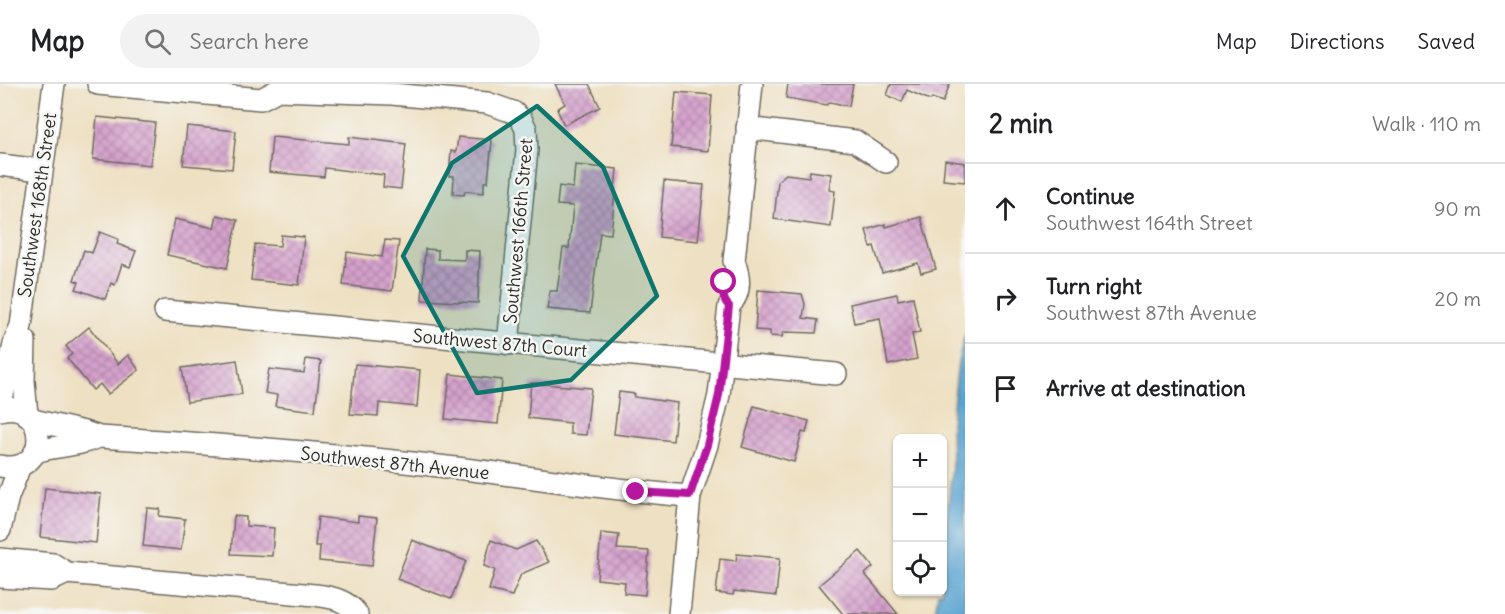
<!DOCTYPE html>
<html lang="en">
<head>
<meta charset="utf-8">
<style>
  body { margin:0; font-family:Delius,sans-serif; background:#f2f2f2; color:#202124 }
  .controls { position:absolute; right:18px; bottom:18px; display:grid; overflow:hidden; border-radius:9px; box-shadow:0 2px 4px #0004 }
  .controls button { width:54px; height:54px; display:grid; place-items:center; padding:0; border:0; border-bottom:2px solid #e0e0e0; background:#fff; color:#202124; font:30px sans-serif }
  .stop { position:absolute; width:18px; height:18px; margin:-14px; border:4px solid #b5179e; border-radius:50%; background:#fff }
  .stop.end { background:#b5179e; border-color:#fff; box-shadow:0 2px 6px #0008 }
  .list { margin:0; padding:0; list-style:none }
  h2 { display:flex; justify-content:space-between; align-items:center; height:78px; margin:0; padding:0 24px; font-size:26px }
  h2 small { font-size:20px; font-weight:400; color:#757577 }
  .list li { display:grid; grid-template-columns:39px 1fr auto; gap:18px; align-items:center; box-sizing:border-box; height:90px; padding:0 24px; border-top:2px solid #e0e0e0 }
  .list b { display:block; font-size:22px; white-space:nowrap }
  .list p { margin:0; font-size:20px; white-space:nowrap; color:#757577 }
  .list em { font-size:20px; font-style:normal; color:#757577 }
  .icon { flex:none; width:33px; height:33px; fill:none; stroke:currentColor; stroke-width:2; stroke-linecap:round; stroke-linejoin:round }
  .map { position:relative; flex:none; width:965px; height:530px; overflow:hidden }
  header { display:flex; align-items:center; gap:36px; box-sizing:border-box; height:84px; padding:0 30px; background:#fff; border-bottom:2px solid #e0e0e0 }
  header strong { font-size:28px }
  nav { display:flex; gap:33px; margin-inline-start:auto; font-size:21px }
  .search { width:420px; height:54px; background:#f2f2f2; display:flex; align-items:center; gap:15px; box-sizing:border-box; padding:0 21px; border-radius:33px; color:#757577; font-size:22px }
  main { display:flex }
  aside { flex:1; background:#fff }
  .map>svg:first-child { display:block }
  .water { fill:#58a3d0; stroke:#42677e; stroke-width:1.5 }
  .building { fill:url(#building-cross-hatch) }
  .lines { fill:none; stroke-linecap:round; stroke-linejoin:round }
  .minor-casing { stroke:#6f6a60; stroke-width:24 }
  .minor { stroke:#fff; stroke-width:21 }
  .route { stroke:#b5179e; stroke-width:8 }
  .marked { fill:#0f766e; fill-opacity:0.2; stroke:#0f766e; stroke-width:4.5; stroke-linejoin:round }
  .labels { text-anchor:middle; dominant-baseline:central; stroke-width:5; stroke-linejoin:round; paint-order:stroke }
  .street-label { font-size:18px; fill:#2b2b2b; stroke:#f6f6f2 }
</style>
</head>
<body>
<header>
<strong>Map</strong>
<div class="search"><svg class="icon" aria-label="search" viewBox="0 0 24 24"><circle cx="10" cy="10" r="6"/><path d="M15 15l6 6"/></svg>Search here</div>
<nav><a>Map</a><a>Directions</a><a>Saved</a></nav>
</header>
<main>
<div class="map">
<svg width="965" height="530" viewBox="0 0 965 530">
  <defs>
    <pattern id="building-cross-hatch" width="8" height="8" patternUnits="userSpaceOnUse" patternTransform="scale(1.5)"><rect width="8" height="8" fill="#d6a2cd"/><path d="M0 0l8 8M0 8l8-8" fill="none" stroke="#ae84a7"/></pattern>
  </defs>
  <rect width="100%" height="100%" fill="#f6f6f2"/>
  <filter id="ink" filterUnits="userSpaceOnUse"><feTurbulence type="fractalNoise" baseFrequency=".0167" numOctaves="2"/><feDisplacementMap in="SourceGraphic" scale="12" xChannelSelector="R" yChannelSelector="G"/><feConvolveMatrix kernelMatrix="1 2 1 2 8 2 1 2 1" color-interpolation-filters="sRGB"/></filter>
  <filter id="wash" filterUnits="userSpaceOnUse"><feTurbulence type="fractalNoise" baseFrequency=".008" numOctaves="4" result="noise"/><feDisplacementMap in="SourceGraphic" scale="24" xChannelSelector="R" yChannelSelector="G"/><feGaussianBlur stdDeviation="1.35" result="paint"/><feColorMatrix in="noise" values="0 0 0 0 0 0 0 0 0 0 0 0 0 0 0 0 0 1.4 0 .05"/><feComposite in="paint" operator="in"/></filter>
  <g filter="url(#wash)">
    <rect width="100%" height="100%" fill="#eee0c2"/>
    <!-- water -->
    <path class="water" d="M965 250V530H935L938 508H942L943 481 952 381 951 339 958 279Z"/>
    <g id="blocks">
      <!-- building -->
      <g class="building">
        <path d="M555 0H589L600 23 564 41 557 25 565 20Z"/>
        <path d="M788 0H853L849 22 830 18 827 21 786 14Z"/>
        <path d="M891 0H950L943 18 932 14 930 16 907 6 902 18 887 11Z"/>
        <path d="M676 8 712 11 708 67 671 63Z"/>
        <path d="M97 33 155 39 150 81 93 75Z"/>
        <path d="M187 42 236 47 232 85 183 81Z"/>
        <path d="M272 53 349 60V53L406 60 401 105 383 103 384 91 325 84 324 93 269 88Z"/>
        <path d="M458 53 492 56 488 98H484V109L465 107 464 111 453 110 454 92H449L451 67 456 68Z"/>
        <path d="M945 76 965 79V98L943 96Z"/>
        <path d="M575 81 617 85 611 150 600 149 590 229 547 225 550 207H557L563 164H569L573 122 557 121 559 102 573 104Z"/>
        <path d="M810 87 831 90 829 106 835 107 831 143 774 135 778 97 786 90 809 93Z"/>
        <path d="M664 97 704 101 698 157 659 153Z"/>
        <path d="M217 131 238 136 227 184 167 171 175 135 214 144Z"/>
        <path d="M921 133 936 185 921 189 918 179 882 189 874 162 871 163 866 146 885 140 886 143Z"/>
        <path d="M100 148 118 155 117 160 136 167 130 183 122 180 115 201 111 199 105 215 76 205 79 198 74 196 84 166 92 169Z"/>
        <path d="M281 151 304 153 299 201 251 196 255 160 280 162Z"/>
        <path d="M385 156 399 157 392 207 343 201 347 168 382 173Z"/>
        <path d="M425 165 438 166V175L465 176V166L480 167 478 219 422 216Z"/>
        <path d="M758 206 802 210 805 220 803 234 818 236 816 249 783 248 782 253 770 252V247L755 246Z"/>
        <path d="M897 210 898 216 913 213 920 248 912 250 917 275 888 281 880 234 854 239 850 220Z"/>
        <path d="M89 243 118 280 128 271 139 286 108 310 100 300 93 306 67 274 72 270 66 262Z"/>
        <path d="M306 275 321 277 315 327 275 322 277 311 265 309 269 285 304 289Z"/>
        <path d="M237 276 242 310 187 318 182 284Z"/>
        <path d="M355 280 420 286 417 323 379 319 378 332 350 330Z"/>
        <path d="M450 290 502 296 498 340 445 335Z"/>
        <path d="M531 299 591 304 586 351 570 350V339L528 334Z"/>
        <path d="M619 308 635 310 634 313 677 319 673 357 614 350Z"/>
        <path d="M754 322 809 337 806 349 802 348 794 378 742 363Z"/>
        <path d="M45 404 101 410 96 459 40 453Z"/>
        <path d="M147 424 160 425 159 432 185 435 181 466 143 462Z"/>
        <path d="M234 432 246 433V442L274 444 272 472 231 470Z"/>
        <path d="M358 432 377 434 372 482 319 477 320 462H315L318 433 358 438Z"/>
        <path d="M601 449 619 451 617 465 649 467 645 511 624 509 625 498 597 495Z"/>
        <path d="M412 456 466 477 451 515 397 495Z"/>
        <path d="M491 456 516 466 536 457 549 478 521 490 512 512 489 506 495 486 484 482Z"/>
        <path d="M860 467 873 483 865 490 898 530H843L819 501Z"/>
        <path d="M737 470 780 474 776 512 734 507 733 511 716 509 720 475 736 477Z"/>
      </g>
    </g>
  </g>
  <g filter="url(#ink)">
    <use href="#blocks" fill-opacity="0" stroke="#6f6a60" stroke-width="1.5"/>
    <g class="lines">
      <defs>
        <g id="minor">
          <path d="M98 0 261 15 278 6 392 10 487 19 513 28 521 35 526 45 527 66 508 260"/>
          <path d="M747 44 855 57 886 78"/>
          <path d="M0 81 41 86"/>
          <path d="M165 227 836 290"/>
          <path d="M25 256 24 297 27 331"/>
          <path d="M0 324 15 256 21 242 54 0"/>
          <path d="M0 326C48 313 53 393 0 382"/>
          <path d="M33 336 84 348 99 353C215 360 331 369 447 383 528 392 608 406 690 412"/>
          <path d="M35 368C56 361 78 363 98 353"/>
          <path d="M0 446 8 413 20 382"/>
          <path d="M0 475 53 480 67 489"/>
          <path d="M0 493 52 496 67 489 315 511C332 513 347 516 357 530"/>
          <path d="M679 530 690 412 707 361 719 311 729 222C742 209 740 193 734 177L752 0"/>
        </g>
      </defs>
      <!-- minor casing -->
      <use href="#minor" class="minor-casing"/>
      <!-- minor -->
      <use href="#minor" class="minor"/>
    </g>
  </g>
  <g class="lines" filter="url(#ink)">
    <!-- route -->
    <path class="route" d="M636 408 690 411 707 361 719 311 729 222C722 216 723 207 724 198"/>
  </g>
  <!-- marked area -->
  <path class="marked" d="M537 22 603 83 657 212 571 296 477 309 403 172 452 79Z"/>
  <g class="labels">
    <!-- street labels -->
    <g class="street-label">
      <text transform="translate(37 121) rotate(-82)">Southwest 168th Street</text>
      <text transform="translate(518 147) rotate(-85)">Southwest 166th Street</text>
      <text transform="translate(500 259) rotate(5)">Southwest 87th Court</text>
      <text transform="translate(395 379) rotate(6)">Southwest 87th Avenue</text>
    </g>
  </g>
</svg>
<div class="controls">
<button>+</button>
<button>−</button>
<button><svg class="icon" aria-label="locate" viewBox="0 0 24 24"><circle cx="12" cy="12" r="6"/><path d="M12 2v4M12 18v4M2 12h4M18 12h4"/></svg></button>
</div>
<div class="stop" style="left:724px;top:198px"></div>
<div class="stop end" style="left:636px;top:408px"></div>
</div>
<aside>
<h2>2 min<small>Walk · 110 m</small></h2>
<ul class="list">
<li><svg class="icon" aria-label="ahead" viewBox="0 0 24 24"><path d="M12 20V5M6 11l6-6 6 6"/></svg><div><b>Continue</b><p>Southwest 164th Street</p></div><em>90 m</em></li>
<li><svg class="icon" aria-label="right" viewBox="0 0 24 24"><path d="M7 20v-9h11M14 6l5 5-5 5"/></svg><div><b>Turn right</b><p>Southwest 87th Avenue</p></div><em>20 m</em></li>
<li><svg class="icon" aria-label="arrive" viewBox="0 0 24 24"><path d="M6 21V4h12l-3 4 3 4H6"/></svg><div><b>Arrive at destination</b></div></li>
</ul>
</aside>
</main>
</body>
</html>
